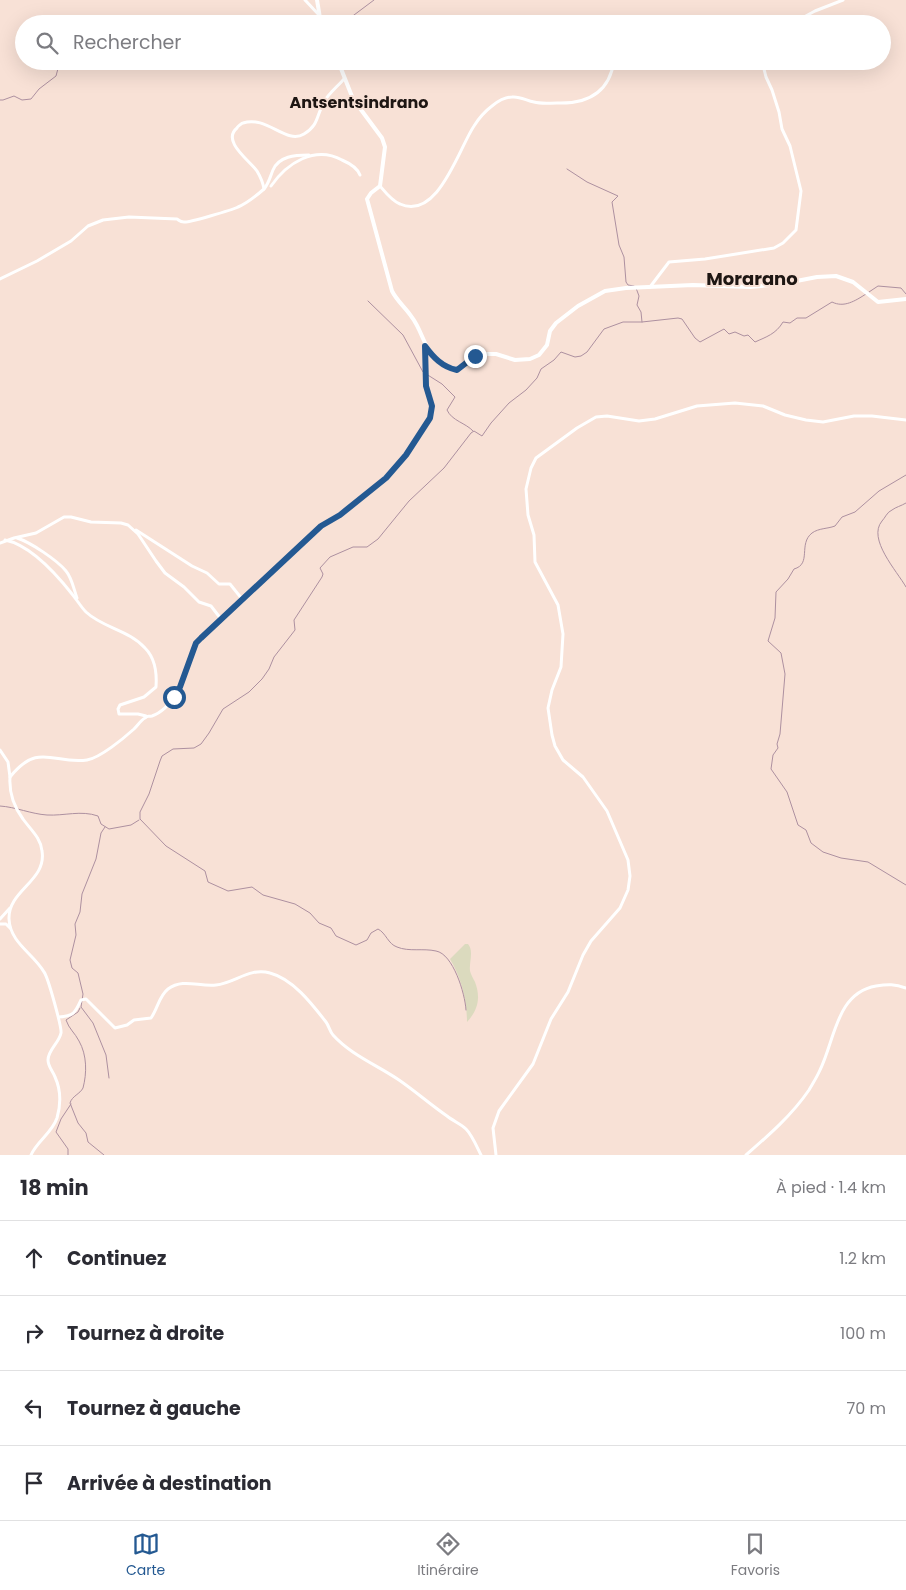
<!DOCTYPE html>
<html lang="fr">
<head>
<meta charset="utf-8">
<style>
  body { margin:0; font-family:Poppins,sans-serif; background:#f7f7f7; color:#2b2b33 }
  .stop { position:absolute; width:15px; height:15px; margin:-11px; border:4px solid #245992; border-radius:50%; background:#fff }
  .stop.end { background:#245992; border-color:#fff; box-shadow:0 1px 5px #0008 }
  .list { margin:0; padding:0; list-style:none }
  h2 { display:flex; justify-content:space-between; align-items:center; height:65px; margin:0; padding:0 20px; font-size:21px }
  h2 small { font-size:16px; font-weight:400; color:#7c7c81 }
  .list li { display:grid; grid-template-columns:32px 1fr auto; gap:15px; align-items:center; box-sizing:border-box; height:75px; padding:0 20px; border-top:1px solid #e1e1e2 }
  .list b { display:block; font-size:19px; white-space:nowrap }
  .list em { font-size:16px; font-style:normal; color:#7c7c81 }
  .icon { flex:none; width:28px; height:28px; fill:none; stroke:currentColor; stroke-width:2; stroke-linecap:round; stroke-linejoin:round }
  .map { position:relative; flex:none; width:906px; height:1155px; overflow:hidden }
  .search { position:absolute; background:#fff; box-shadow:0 5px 20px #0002; left:15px; right:15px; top:15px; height:55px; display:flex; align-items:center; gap:12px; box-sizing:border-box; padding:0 18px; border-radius:28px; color:#7c7c81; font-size:19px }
  .sheet { height:365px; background:#fff }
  nav { display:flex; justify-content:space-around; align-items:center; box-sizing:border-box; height:70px; border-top:1px solid #e1e1e2; background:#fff; font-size:14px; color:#7c7c81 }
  nav a { display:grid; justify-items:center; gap:2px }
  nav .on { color:#245992 }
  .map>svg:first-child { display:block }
  .green { fill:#dbdabe }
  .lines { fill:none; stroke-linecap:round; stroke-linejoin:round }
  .stream { stroke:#ad90a0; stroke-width:1 }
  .minor { stroke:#fff; stroke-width:3 }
  .tertiary { stroke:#fff; stroke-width:4 }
  .route { stroke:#245992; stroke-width:6 }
  .labels { text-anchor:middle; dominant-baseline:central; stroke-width:4; stroke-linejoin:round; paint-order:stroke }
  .neighbourhood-label { font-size:16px; font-weight:bold; fill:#1e1613; stroke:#f8e1d6 }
  .quarter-label { font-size:18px; font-weight:bold; fill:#1e1613; stroke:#f8e1d6 }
</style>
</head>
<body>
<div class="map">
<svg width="906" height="1155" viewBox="0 0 906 1155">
  <rect width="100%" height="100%" fill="#f8e1d6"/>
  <!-- green -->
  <path class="green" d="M465 944H468C474 951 469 962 470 971 471 975 473 978 475 982 481 998 478 1010 467 1022 467 1001 461 977 450 959Z"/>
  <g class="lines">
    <!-- stream -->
    <g class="stream">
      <path d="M342 24 374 0"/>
      <path d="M0 100H3L14 96 22 100 31 99 39 89 56 76 60 61"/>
      <path d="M567 169 587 182 618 196 612 202 619 245 624 257 626 282 628 285 634 286"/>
      <path d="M636 288 639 296 637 305 641 312 642 322"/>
      <path d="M869 292 878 286 901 288 906 294"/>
      <path d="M368 301 403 335 423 372 442 384 455 397 447 410C452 421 466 423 473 431"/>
      <path d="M906 475 879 491 855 512 842 517 835 526C827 529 819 528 812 533 798 544 812 564 794 569L788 579 776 592 775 618 768 641 781 653 785 674 780 734 777 744 778 748 773 755 771 769 787 792 798 825 806 830 811 843 823 852 841 858 868 862 906 885"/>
      <path d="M906 503C901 506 896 507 892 510 887 512 885 518 882 521 867 539 897 571 906 587"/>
      <path d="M0 806C16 807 31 814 47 815 64 816 81 810 98 816L101 824 109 829 131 825 139 820"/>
      <path d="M105 827 101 833 96 859 82 894 80 912 75 924 76 935 70 960 72 968 78 973 83 994 81 1007 93 1023 106 1055 109 1078"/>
      <path d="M80 1008 78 1012 66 1020C69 1029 75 1033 79 1041 87 1055 87 1073 83 1088 80 1094 72 1096 70 1103L78 1123 86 1133 88 1142 104 1155"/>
      <path d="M466 1010C465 993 453 954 436 951 423 948 409 952 397 947 388 944 386 933 378 929L371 933 367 940 356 945 336 936 331 928 319 923 310 913 295 904 263 895 252 887 228 891 208 882 205 871 166 846 140 819V812L149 794 160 761 162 756 173 749 194 748 201 744 209 733 223 709 249 692 262 679 269 669 274 657 295 630 294 620 322 577 323 574 320 568 330 557 353 547H367L378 539 409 501 444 468 471 433 474 431 482 436 491 423 509 403 526 390 537 378 541 369 554 360 561 352 575 357 581 356 587 352 604 329 623 322H642L678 318 682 319 695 338 700 342 724 329 729 334 735 332 744 336 748 335 755 342C766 337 776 334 783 322L790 323 797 318H806L832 302C844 308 855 301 866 294"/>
      <path d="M68 1155V1149L56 1132 61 1119 71 1104"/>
    </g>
    <!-- minor -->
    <g class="minor">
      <path d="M305 0 319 15"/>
      <path d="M791 24 815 11 843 0"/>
      <path d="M271 186C287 163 315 145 342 160 349 163 357 167 360 175"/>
      <path d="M380 186C385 192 392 201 400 204 438 221 459 148 474 126 479 118 484 112 492 106 497 102 505 97 512 97 520 96 527 101 534 102 541 104 549 103 557 103 586 104 609 94 614 61"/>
      <path d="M264 189C269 183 270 177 273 170 279 156 295 155 309 155"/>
      <path d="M0 279 37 261 71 241 88 226 103 220 129 217 177 219C180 221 180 222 184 222 188 223 232 210 238 207 248 203 256 196 264 189 263 183 260 176 257 171 250 161 221 141 237 128 237 127 242 123 243 123 267 115 286 145 304 134 319 125 316 116 324 102 328 94 338 86 344 79"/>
      <path d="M650 287 669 262 705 259 774 248 783 243 796 230 801 191 790 146 782 129 779 112 772 90 766 77 762 61"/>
      <path d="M136 530 192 566 207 573 219 584H230L242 599"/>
      <path d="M17 538C30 542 57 560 66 571 72 578 74 590 77 598"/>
      <path d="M5 540C30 545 57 575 72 594 77 600 81 607 86 612 103 628 129 630 145 648 155 658 157 673 156 687L144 697 120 705 118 709 119 714H138L146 716"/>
      <path d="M0 543 14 538 36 533 64 517H71L91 522 121 523 128 525 138 534 156 561 165 573 184 587 199 602 211 606 221 619"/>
      <path d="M0 750 8 762 10 777"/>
      <path d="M0 919 10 908"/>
      <path d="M0 924H6L10 928"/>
      <path d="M59 1017C74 1016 75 1013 81 1000L86 999 115 1028 127 1025 134 1020 151 1018C158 1008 159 996 168 989 183 978 199 987 216 985 235 983 250 967 270 973 293 979 312 1004 326 1022 329 1026 330 1032 333 1035 351 1055 377 1065 399 1080 415 1091 431 1105 447 1116 453 1121 461 1124 466 1129 472 1135 477 1147 481 1155"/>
      <path d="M31 1155C37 1141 52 1133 57 1118 61 1104 61 1090 55 1077 53 1071 48 1067 48 1060 48 1050 59 1043 61 1033 62 1028 48 977 44 972 34 954 10 943 9 919 8 890 47 881 42 851 41 838 30 829 23 819 14 807 9 792 10 777 39 741 54 765 87 760 100 758 124 738 134 729 138 725 141 720 145 718 149 715 147 717 152 716 161 713 170 704 175 696 185 681 189 660 196 643L201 638 321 526C360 502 396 473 421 433 424 428 431 420 432 413 434 403 428 394 426 384 424 371 425 358 425 346"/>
      <path d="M496 1155 493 1128 499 1111 533 1064 551 1019 568 992 583 955 591 941 620 908 628 890 630 876 628 860 607 811 583 777 563 760 555 746 552 735 548 708 552 690 561 667 563 634 558 605 535 562 534 535 528 515 526 489 531 468 536 458 577 428 596 417 607 416 639 421 655 419 697 406 735 403 763 406 785 415 806 420 823 422 854 416H872L906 420"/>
      <path d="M746 1155C769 1135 792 1115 809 1090 813 1083 817 1077 820 1070 835 1040 836 993 876 986 888 984 895 984 906 988"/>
    </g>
    <!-- tertiary -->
    <g class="tertiary">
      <path d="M317 0 321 24"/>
      <path d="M338 61 353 99 382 138 385 147 380 186 371 193 367 199 392 291C397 301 405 307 411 316 427 336 423 363 457 369L475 356 484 354H496L515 360 530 359 539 355 547 345 550 331 556 323 578 306 605 291 626 288 693 285 750 287 781 284 817 277 836 276 853 282 878 302 906 299"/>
    </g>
  </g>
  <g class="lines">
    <!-- route -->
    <path class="route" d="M174 697 180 687 196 643 201 638 321 526 340 515 386 478 406 455 430 418 432 406 426 386 425 346C433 357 442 367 457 370L475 356"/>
  </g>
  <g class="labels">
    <!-- neighbourhood labels -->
    <g class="neighbourhood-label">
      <text x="359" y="102">Antsentsindrano</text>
    </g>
    <!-- quarter labels -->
    <g class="quarter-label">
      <text x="752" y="278">Morarano</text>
    </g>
  </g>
</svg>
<div class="stop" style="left:174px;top:697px"></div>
<div class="stop end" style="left:475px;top:356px"></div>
<div class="search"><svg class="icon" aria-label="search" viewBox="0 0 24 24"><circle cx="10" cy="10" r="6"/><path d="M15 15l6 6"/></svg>Rechercher</div>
</div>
<section class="sheet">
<h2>18 min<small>À pied · 1.4 km</small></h2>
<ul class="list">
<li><svg class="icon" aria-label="ahead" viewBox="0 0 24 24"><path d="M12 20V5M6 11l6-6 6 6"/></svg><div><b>Continuez</b></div><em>1.2 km</em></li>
<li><svg class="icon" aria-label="right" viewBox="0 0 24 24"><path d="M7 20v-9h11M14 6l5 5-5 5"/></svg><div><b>Tournez à droite</b></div><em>100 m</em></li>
<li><svg class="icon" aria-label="left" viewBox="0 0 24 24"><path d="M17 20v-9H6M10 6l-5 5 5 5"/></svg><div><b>Tournez à gauche</b></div><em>70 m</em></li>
<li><svg class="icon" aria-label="arrive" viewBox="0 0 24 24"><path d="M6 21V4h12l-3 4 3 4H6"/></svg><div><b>Arrivée à destination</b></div></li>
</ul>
</section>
<nav>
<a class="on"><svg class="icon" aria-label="map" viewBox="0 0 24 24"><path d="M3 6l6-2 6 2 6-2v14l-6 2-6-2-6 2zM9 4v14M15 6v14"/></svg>Carte</a>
<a><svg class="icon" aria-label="directions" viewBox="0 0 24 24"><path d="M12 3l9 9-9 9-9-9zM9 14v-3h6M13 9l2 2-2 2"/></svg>Itinéraire</a>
<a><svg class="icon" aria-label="saved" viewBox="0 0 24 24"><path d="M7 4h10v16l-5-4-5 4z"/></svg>Favoris</a>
</nav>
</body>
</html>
